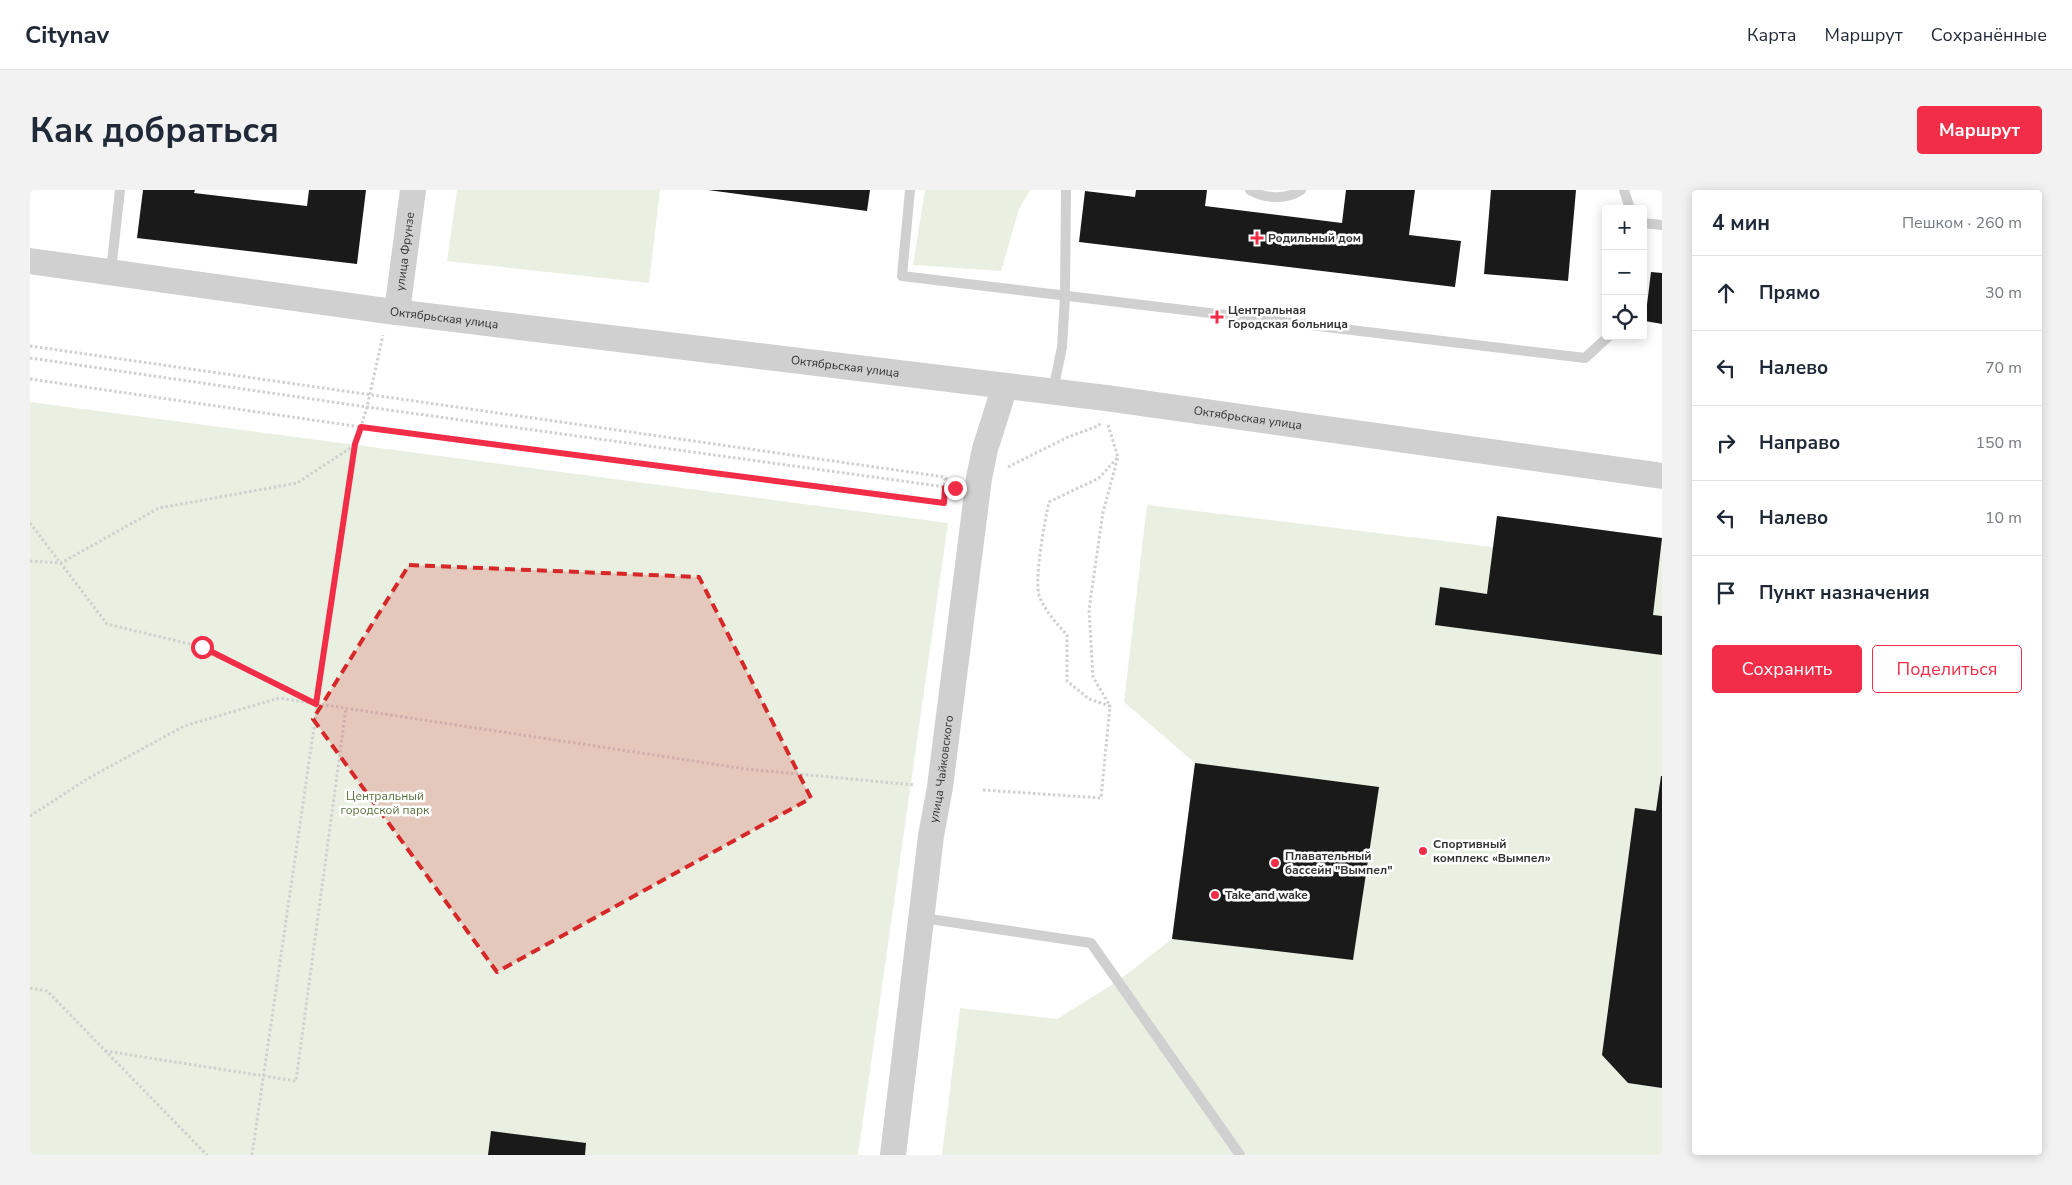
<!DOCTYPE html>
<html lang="ru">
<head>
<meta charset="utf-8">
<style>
  body { margin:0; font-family:"Nunito Sans",sans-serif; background:#f2f2f3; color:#1f2937 }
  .controls { position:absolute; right:15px; top:15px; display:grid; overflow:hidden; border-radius:5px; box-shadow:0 2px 12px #0003 }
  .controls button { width:45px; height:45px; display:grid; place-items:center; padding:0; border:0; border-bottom:1px solid #e0e1e3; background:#fff; color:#1f2937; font:25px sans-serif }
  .stop { position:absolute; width:15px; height:15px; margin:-11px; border:4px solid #f12d47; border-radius:50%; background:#fff }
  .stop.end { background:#f12d47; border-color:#fff; box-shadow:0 1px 5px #0008 }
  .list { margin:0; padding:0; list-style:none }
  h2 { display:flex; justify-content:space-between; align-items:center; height:65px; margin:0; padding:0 20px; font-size:21px }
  h2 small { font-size:16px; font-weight:400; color:#747a83 }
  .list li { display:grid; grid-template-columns:32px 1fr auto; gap:15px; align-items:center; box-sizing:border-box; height:75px; padding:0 20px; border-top:1px solid #e0e1e3 }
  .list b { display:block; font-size:19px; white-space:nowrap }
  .list em { font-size:16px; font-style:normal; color:#747a83 }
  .actions { display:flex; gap:10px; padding:15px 20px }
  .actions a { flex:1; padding:11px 0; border:1px solid #f12d47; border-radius:5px; text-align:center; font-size:18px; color:#f12d47 }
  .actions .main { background:#f12d47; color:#fff }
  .icon { flex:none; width:28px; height:28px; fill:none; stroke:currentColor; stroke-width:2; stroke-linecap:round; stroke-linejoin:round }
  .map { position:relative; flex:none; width:1632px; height:965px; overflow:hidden; border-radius:5px }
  header { display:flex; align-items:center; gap:30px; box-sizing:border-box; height:70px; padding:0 25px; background:#fff; border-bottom:1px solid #e0e1e3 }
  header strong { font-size:24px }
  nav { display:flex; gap:28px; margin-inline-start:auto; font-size:18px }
  .intro { display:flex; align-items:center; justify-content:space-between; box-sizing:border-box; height:120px; padding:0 30px }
  h1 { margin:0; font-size:35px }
  .button { padding:12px 22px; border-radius:5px; background:#f12d47; color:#fff; font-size:18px; font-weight:700 }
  main { display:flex; gap:30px; padding:0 30px }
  aside { flex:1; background:#fff; border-radius:5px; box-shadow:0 2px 12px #0003 }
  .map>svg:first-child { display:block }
  .green { fill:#e9f0e1 }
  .building { fill:#1a1a1a }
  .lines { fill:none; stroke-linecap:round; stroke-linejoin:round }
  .path { stroke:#d0d0d0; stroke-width:3; stroke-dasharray:2.5 2.5; stroke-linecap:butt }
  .service { stroke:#d0d0d0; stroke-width:10 }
  .tertiary { stroke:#d0d0d0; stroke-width:26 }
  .route { stroke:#f12d47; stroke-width:6 }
  .marked { fill:#d62828; fill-opacity:0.2; stroke:#d62828; stroke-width:4; stroke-dasharray:10 6; stroke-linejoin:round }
  .poi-dot { fill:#f12d47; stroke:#fff; stroke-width:2 }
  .labels { text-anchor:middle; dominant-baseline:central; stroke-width:5; stroke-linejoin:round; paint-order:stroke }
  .poi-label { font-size:12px; font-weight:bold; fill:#333; stroke:#fff; text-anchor:start }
  .street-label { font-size:12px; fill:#333; stroke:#fff }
  .park-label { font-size:12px; fill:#58733c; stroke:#fff }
</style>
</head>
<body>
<header>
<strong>Citynav</strong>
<nav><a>Карта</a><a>Маршрут</a><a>Сохранённые</a></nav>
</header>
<div class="intro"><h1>Как добраться</h1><a class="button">Маршрут</a></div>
<main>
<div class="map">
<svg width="1632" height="965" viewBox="0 0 1632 965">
  <rect width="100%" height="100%" fill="#fff"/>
  <!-- green -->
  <g class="green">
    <path d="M427 0H630L619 93 417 71Z"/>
    <path d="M895 0H1000L989 19 971 81 883 75Z"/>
    <path d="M0 212 918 333 828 965H0Z"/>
    <path d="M1117 315 1463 357 1467 326 1632 348V965H912L930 818 1027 829 1088 791 1142 749 1165 573 1094 512Z"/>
  </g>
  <!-- building -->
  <g class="building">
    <path d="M113 0H165L164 3 277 16 279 0H336L327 74 107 48Z"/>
    <path d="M678 0H840L837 21Z"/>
    <path d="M1106 0H1177L1175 16 1312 33 1316 0H1385L1379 45 1431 51 1425 97 1049 52 1055 1 1105 7Z"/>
    <path d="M1461 0H1546L1538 91 1454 84Z"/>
    <path d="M1621 82 1632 83V134L1615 131Z"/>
    <path d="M1467 326 1632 348 1623 425 1632 426V465L1405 435 1410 397 1457 404Z"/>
    <path d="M1165 573 1349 597 1323 770 1142 749Z"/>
    <path d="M1631 586H1632V898L1598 893 1572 865 1605 618 1626 621Z"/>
    <path d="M461 941 556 953 555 965H458Z"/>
  </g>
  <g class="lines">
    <!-- path -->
    <g class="path">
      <path d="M0 156 915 287 921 294"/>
      <path d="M0 168 337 217 923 298"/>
      <path d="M0 189 331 237 914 313 915 287"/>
      <path d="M1078 235 1088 267 1069 288 1019 312C1015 330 1003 393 1010 408 1016 422 1027 434 1037 445V491L1059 509 1080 516 1063 487 1059 420 1073 322 1088 267"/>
      <path d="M978 277 1038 247 1068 236 1071 233"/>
      <path d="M0 333 77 434 172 457 283 512"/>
      <path d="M0 371 31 373 129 318 267 293 325 255"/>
      <path d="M953 600 1071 608 1080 516"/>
      <path d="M0 626 57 589 154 536 249 508 716 579 885 595"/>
      <path d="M0 798 17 801 177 965"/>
      <path d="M75 861 266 891 316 518"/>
      <path d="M222 965 325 255 337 217 353 145"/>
    </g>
    <!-- service -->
    <g class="service">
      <path d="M880 0 872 86 1555 168 1579 146"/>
      <path d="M1220 0C1235 9 1257 10 1271 0"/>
      <path d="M1594 0 1600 19"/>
      <path d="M1613 33 1632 35"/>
      <path d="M81 81 90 0"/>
      <path d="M1023 201 1032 157 1035 106 1036 0"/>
      <path d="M893 728 1061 753 1210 965"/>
    </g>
    <!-- tertiary -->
    <g class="tertiary">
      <path id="s1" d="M0 71 357 121 1076 208 1632 286"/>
      <path id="s2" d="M367 122 383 0"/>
      <path id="s3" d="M863 965 901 646 910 597 949 288 955 259 975 196"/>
    </g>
  </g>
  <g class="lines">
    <!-- route -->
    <path class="route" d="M172 457 286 514 325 254 331 237 914 313 915 298H925"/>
  </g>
  <!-- marked area -->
  <path class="marked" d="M379 375 669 387 781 608 467 782 283 529Z"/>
  <!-- markers -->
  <g class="poi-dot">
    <path d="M1224.5 40.5h5v5h5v5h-5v5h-5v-5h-5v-5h5z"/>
    <path d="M1184.5 119.5h5v5h5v5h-5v5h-5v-5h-5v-5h5z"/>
    <circle cx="1393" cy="661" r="5"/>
    <circle cx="1245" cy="673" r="5"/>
    <circle cx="1185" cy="705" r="5"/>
  </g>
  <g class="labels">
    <!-- poi labels -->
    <g class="poi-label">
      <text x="1238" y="48">Родильный дом</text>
      <text x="1198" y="120">Центральная<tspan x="1198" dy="14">Городская больница</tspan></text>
      <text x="1403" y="654">Спортивный<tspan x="1403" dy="14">комплекс «Вымпел»</tspan></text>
      <text x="1255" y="666">Плавательный<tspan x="1255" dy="14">бассейн "Вымпел"</tspan></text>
      <text x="1195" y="705">Take and wake</text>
    </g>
    <!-- street labels -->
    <g class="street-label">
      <text stroke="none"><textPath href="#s2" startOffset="61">улица Фрунзе</textPath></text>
      <text stroke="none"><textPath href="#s1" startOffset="418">Октябрьская улица</textPath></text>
      <text stroke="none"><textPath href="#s1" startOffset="822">Октябрьская улица</textPath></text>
      <text stroke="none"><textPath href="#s1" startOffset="1228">Октябрьская улица</textPath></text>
      <text stroke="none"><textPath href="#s3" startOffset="389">улица Чайковского</textPath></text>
    </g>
    <!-- park labels -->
    <g class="park-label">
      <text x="355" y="606">Центральный<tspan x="355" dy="14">городской парк</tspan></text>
    </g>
  </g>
</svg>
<div class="controls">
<button>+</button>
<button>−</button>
<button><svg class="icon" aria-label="locate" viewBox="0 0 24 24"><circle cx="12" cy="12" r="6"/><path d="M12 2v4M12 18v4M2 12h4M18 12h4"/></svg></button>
</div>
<div class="stop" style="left:172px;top:457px"></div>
<div class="stop end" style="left:925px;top:298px"></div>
</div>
<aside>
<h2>4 мин<small>Пешком · 260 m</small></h2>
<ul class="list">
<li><svg class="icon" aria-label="ahead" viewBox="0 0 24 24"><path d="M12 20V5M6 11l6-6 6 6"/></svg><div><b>Прямо</b></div><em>30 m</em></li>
<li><svg class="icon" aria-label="left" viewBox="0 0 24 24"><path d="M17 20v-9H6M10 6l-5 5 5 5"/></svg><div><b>Налево</b></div><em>70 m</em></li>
<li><svg class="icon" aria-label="right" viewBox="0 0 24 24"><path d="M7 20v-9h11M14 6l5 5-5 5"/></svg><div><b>Направо</b></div><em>150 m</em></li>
<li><svg class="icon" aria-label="left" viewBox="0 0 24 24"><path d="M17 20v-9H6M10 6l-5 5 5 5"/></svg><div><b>Налево</b></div><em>10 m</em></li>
<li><svg class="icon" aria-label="arrive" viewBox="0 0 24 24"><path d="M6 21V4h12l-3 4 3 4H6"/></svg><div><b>Пункт назначения</b></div></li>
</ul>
<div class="actions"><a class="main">Сохранить</a><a>Поделиться</a></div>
</aside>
</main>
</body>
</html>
